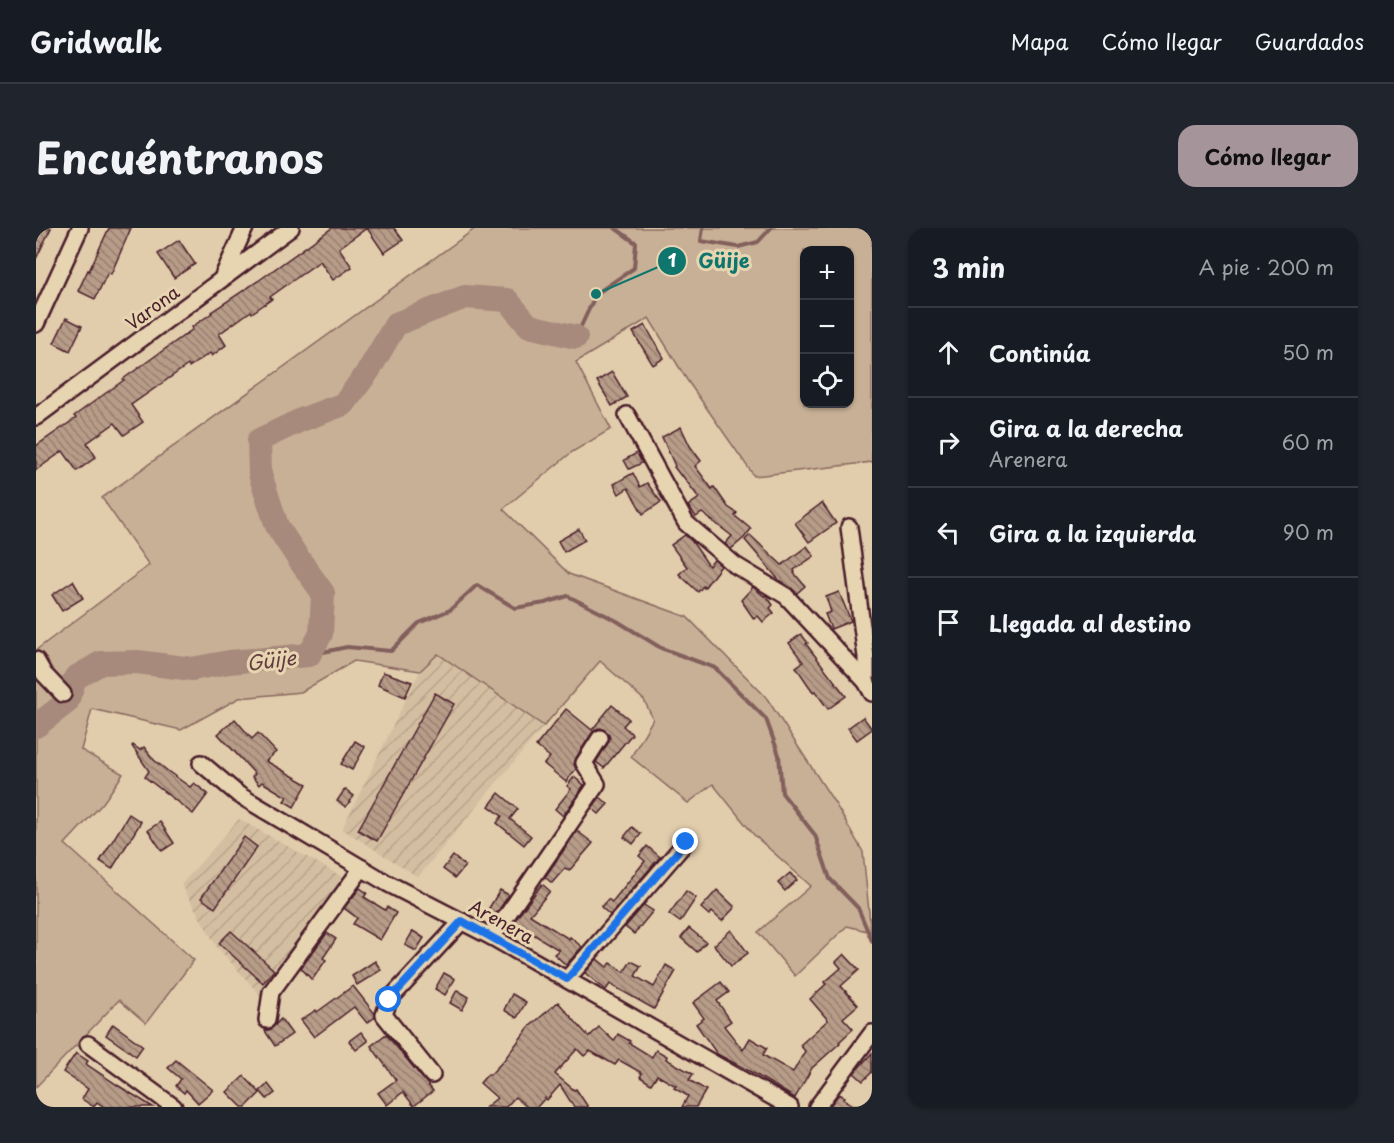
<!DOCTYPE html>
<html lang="es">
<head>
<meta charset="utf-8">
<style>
  body { margin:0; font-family:"Playpen Sans",sans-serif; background:#20242c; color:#f1f3f6 }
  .controls { position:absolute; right:18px; top:18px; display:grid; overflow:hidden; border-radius:12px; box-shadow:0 2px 4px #0004 }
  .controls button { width:54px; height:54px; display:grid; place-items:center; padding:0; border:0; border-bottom:2px solid #363941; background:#171b24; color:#f1f3f6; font:30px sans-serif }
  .stop { position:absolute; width:18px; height:18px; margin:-14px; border:4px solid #1a73e8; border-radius:50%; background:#fff }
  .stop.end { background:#1a73e8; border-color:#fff; box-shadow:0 2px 6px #0008 }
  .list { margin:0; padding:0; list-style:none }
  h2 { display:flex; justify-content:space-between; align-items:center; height:78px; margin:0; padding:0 24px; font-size:26px }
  h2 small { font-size:20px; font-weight:400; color:#9ea1a6 }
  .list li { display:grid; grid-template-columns:39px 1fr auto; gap:18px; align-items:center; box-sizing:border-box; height:90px; padding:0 24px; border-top:2px solid #363941 }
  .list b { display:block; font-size:22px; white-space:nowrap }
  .list p { margin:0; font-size:20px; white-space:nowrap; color:#9ea1a6 }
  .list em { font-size:20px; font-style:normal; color:#9ea1a6 }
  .icon { flex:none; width:33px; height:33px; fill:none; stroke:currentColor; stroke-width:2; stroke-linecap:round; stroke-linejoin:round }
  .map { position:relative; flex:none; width:836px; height:879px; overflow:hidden; border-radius:18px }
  header { display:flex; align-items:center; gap:36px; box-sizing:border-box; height:84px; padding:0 30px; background:#171b24; border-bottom:2px solid #363941 }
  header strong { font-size:28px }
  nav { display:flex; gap:33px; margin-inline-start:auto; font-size:21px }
  .intro { display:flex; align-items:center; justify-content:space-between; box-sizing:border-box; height:144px; padding:0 36px }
  h1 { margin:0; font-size:42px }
  .button { padding:15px 27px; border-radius:18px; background:#a6949b; color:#111; font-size:21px; font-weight:700 }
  main { display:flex; gap:36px; padding:0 36px }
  aside { flex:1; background:#171b24; border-radius:18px; box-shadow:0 2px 4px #0004 }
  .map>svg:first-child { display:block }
  .industrial { fill:url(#industrial-furrows) }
  .green { fill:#c8b096; stroke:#896860; stroke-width:1.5; fill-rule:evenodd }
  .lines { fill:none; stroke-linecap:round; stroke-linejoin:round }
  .stream { stroke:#825f5b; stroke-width:4 }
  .river { stroke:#a78a7b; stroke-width:24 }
  .building { fill:url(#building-back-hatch); stroke:#4a1f2b; stroke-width:1.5 }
  .street-casing { stroke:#4a1f2b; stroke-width:20 }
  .street { stroke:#e7d4b1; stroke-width:15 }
  .route { stroke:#1a73e8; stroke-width:8 }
  .labels { text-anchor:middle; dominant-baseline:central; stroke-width:6; stroke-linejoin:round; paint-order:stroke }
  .street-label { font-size:18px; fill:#4a1f2b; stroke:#e7d4b1 }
  .water-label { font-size:20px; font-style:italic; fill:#613a3f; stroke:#e7d4b1 }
  .leader { fill:none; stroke:#0f766e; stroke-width:2 }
  .callout-dot { fill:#0f766e; stroke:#e7d4b1; stroke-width:2 }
  .mark-label { font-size:18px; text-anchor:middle; font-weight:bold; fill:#fff }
  .callout-label { font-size:20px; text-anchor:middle; font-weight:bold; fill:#0f766e; stroke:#e7d4b1; stroke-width:6; stroke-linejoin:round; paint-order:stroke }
</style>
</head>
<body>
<header>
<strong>Gridwalk</strong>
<nav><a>Mapa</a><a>Cómo llegar</a><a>Guardados</a></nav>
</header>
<div class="intro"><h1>Encuéntranos</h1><a class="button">Cómo llegar</a></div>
<main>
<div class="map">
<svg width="836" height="879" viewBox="0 0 836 879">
  <defs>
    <pattern id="industrial-furrows" width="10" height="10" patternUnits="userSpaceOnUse" patternTransform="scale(1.5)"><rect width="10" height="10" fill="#d4bea1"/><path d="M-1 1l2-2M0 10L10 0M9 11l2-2" fill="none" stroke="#b8a38b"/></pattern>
    <pattern id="building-back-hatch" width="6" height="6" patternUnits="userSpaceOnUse" patternTransform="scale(1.5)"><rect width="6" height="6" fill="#b79c88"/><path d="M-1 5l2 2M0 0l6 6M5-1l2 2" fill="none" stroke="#977f6f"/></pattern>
  </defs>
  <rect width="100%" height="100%" fill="#e1cdac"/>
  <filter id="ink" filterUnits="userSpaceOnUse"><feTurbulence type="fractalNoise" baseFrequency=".0167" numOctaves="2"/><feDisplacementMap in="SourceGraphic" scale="12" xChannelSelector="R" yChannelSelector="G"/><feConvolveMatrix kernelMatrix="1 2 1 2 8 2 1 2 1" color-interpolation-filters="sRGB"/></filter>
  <g filter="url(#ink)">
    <!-- industrial -->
    <g class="industrial">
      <path d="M402 425 508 498 382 649 306 601 384 443Z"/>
      <path d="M203 591 314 653 225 768 181 719 145 657Z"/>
    </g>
    <!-- green -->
    <path class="green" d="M440 0H836V234L718 248 651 152 613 90 540 134 575 201 536 224 467 281 533 346 651 389 730 469 800 577 827 624 835 704 811 698 759 748 722 704 775 658 718 607 677 556 652 575 595 529 617 491 608 472 564 433 508 498 402 426 384 443 318 433 265 464 203 470 145 502 56 481 45 522 87 546 67 575 29 616 158 732 110 795 83 772 0 859V422L113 337 66 270ZM768 22H814V176H768Z"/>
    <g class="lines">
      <!-- stream -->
      <g class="stream">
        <path d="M667 0 665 13 702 19 722 14 735 0"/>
        <path d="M540 109 560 66 598 40 600 15 579 0"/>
        <path d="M273 427 311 419 355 423 383 395 414 382 441 357 479 380 509 375 532 368 581 393 625 420 679 440 730 491 743 527 746 565 779 607 794 651 822 680 836 713"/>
      </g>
      <!-- river -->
      <path class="river" d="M0 498 31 474 39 450 65 435 101 434 156 441 193 434 273 427 285 406 287 365 262 330 241 298 224 246 223 212 265 192 308 176 333 142 360 96 429 69 471 72 493 98 540 109"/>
    </g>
    <!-- building -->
    <g class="building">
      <path d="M0 0H15L0 31Z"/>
      <path d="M73 0H95L75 46 72 44 59 71 42 63 52 42 53 43Z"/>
      <path d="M296 0H358L367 12 348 25 331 0 303 20 316 39 297 52 284 33 234 69 236 71 216 85 215 83 183 106 190 117 176 128 174 125 153 139 152 137 95 177 107 194 88 207 79 195 51 215 60 229 41 243 27 223 0 242V218L40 190 38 188 88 152 87 151 157 101 156 99 176 85 175 84 222 53Z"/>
      <path d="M143 12 159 36 138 50 122 26Z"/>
      <path d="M30 90 46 98 34 123 18 115Z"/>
      <path d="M609 97 628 130 617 137 597 104Z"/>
      <path d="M576 144 591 169 576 178 561 153Z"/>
      <path d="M645 199 654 218 665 233 659 238 676 261 678 259 692 279 701 285 699 288 715 301 708 310 695 321 689 316 696 308 666 285 660 289 652 278 663 270 646 247 645 248 638 239 639 238 626 209Z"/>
      <path d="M601 225 606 235 593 241 588 232Z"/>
      <path d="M597 245 604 259 611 255 625 274 607 286 592 260 583 266 578 256Z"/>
      <path d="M786 275 800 295 773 314 759 295Z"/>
      <path d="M543 301 549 312 528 324 522 313Z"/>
      <path d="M649 307 658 315H657L673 338 678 332 685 338 668 360 667 358 662 364 643 346 651 339 635 317Z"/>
      <path d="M714 307 746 337 771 318 778 328 758 342 759 344 758 345 769 358 761 365 755 360 743 352 709 312Z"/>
      <path d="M37 353 47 370 26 383 16 367Z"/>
      <path d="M717 359 728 368 730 367 737 377 734 380 738 385 727 394 722 388 718 391 705 372Z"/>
      <path d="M803 364 815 393 795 401 789 386 795 384 790 369Z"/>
      <path d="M765 406 772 415 770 416 810 468 792 481 779 463 777 464 760 439 767 434 753 415Z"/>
      <path d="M347 444 376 454 369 469 342 457Z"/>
      <path d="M399 465 418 476 341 613 322 602Z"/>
      <path d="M576 477 593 491 587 498 596 506 568 540 560 534 572 515 574 510 572 505 565 500 560 501 556 505 540 530 538 536 540 541 530 554 508 536 514 529 500 518 530 481 556 502Z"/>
      <path d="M827 489 836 501 821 512 812 500Z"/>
      <path d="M199 491 216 511 222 505 240 524 230 533 271 556 258 579 248 573 251 569 226 554 223 557 216 549 219 546 182 506Z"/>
      <path d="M319 513 329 519 316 542 305 536Z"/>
      <path d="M97 517 104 522 108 519 118 532 133 544 154 559 158 555 172 566 157 586 109 549 113 543 96 518Z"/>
      <path d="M538 549 548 557 527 588 519 581 535 561 531 558Z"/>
      <path d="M309 561 318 568 310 579 301 573Z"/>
      <path d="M463 565 482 581 474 591 495 608 488 617 461 595 466 588 453 578Z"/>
      <path d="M564 569 572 576 563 586 556 580Z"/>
      <path d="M93 586 105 594 76 641 64 633Z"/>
      <path d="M124 594 138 615 126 623 112 602Z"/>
      <path d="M596 599 605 606 597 616 588 609Z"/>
      <path d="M541 603 557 615 533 643 529 640 516 655 509 649Z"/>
      <path d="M208 609 221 619 179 680 165 670Z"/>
      <path d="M611 618 624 629 574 687 565 679 572 671 576 674 609 633 603 628Z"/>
      <path d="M417 628 429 638 419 650 407 641Z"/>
      <path d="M754 645 761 652 749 663 742 655Z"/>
      <path d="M506 656 514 663 494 687 533 711 534 709 546 719 530 737 518 726 523 722 486 699 483 704 474 699Z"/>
      <path d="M324 660 331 665 328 669 349 682 351 679 360 685 344 712 317 696 321 690 308 680Z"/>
      <path d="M464 662 473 667 458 689 450 685Z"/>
      <path d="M681 662 699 679 686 693 676 684 673 687 665 680Z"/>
      <path d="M650 663 660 670 644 694 633 686Z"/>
      <path d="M608 677 617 683 598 706 589 699Z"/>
      <path d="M653 700 670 714 661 724 645 710Z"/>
      <path d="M695 702 712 725 695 738 678 717Z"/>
      <path d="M195 703 238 742 227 755 183 715Z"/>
      <path d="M377 703 388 710 380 723 369 717Z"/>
      <path d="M291 705 300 711 287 730 290 732 276 752 265 740Z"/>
      <path d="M808 726 823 742 805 758 822 777 807 790 817 801 803 814 804 815 776 840 759 870 717 845 681 826 660 796 668 790 657 775 685 754 693 764 681 773 695 793 688 798 707 822 714 810 731 820 727 827 757 844 769 823 764 817 792 792 774 771 790 756 789 754 805 740 800 734Z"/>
      <path d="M561 731 571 739 575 735 588 744 595 733 605 738 599 748 618 759 630 737 640 743 618 781 574 756 570 762 549 745Z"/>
      <path d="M339 733 345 742 321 757 316 748Z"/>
      <path d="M408 745 419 751 409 767 399 761Z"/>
      <path d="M317 758 339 786V789L331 795 318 779 278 809 265 792 280 782 281 784Z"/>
      <path d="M421 762 433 769 426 782 414 775Z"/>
      <path d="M476 766 490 774 481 790 468 782Z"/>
      <path d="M522 774 553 809 563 799 578 813 582 806 594 813 593 815 616 829 620 822 631 828 630 831 657 846 653 852 670 862 660 879H646L652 868 638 860 640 858 621 847 615 856 604 849 606 845 583 832 579 837 554 823 548 828 541 821 519 846 538 862 540 861 552 879H538L524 857 511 872 509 870 501 879H491L479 869 470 879H450L461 870 444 855 452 846 454 847 468 832 493 799Z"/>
      <path d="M245 791 256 806 239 818 229 803 235 801Z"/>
      <path d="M77 796 107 818 100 828 70 807Z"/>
      <path d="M325 804 332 813 320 822 313 813Z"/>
      <path d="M350 806 397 863 378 878 367 864 351 877 342 865 360 852 335 818Z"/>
      <path d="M40 825 52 833 50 836 83 858 117 879H68L61 874 58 879 46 871 52 861 27 844Z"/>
      <path d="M836 825V844L827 853 818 845Z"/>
      <path d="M140 832 177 862 162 875 150 862 148 865 140 858 145 851 132 840Z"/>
      <path d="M208 848 224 865 210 879H206L191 864Z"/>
      <path d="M232 856 239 865 231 871 224 863Z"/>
      <path d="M803 866 809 869 807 871 821 879H793Z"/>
    </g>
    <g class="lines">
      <defs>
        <g id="street">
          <path d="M187 48 209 0"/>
          <path d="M0 96 44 0"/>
          <path d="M591 187 650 295 699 337 750 368 830 454 836 465"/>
          <path d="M0 189 255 0"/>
          <path d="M813 299 830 429V454"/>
          <path d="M0 432 8 446 27 466"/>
          <path d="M165 535 203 567 351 655 456 709 754 879"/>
          <path d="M456 709 561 556 548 535 564 510"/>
          <path d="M531 751 650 614"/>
          <path d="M231 792 235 764 326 640"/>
          <path d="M52 816 138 879"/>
          <path d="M396 847 348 787 353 772 426 693"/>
          <path d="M781 879 836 805"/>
        </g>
      </defs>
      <!-- street casing -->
      <use href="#street" class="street-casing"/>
      <!-- street -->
      <use href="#street" class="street"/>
    </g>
  </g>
  <g class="lines" filter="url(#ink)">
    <!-- route -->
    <path class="route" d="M353 772 426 693 531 751 650 614"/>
  </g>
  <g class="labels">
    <!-- street labels -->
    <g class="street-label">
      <text transform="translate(116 79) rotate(-36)">Varona</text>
      <text transform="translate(466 693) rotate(29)">Arenera</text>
    </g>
    <!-- water labels -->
    <g class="water-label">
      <text transform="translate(235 432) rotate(-7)">Güije</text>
    </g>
  </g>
  <!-- callouts -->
  <path class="leader" d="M560 66L636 33"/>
  <g class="callout-dot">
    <circle cx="560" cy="66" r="6"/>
    <circle cx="636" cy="33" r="15"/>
  </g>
  <g class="mark-label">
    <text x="636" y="39">1</text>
  </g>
  <g class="callout-label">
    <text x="688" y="40">Güije</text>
  </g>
</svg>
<div class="controls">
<button>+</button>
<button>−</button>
<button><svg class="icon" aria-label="locate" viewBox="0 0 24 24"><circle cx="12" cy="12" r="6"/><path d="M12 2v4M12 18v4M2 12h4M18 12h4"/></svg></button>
</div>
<div class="stop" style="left:353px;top:772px"></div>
<div class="stop end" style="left:650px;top:614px"></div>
</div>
<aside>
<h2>3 min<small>A pie · 200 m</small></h2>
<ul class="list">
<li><svg class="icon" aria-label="ahead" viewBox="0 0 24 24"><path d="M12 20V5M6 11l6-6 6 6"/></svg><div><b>Continúa</b></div><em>50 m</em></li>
<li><svg class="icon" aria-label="right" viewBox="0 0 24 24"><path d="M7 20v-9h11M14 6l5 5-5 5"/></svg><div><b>Gira a la derecha</b><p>Arenera</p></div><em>60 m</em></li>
<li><svg class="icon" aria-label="left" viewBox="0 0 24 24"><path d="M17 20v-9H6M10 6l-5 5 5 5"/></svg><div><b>Gira a la izquierda</b></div><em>90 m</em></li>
<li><svg class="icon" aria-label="arrive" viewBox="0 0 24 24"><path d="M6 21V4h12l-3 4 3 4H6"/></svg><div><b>Llegada al destino</b></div></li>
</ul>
</aside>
</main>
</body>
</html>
